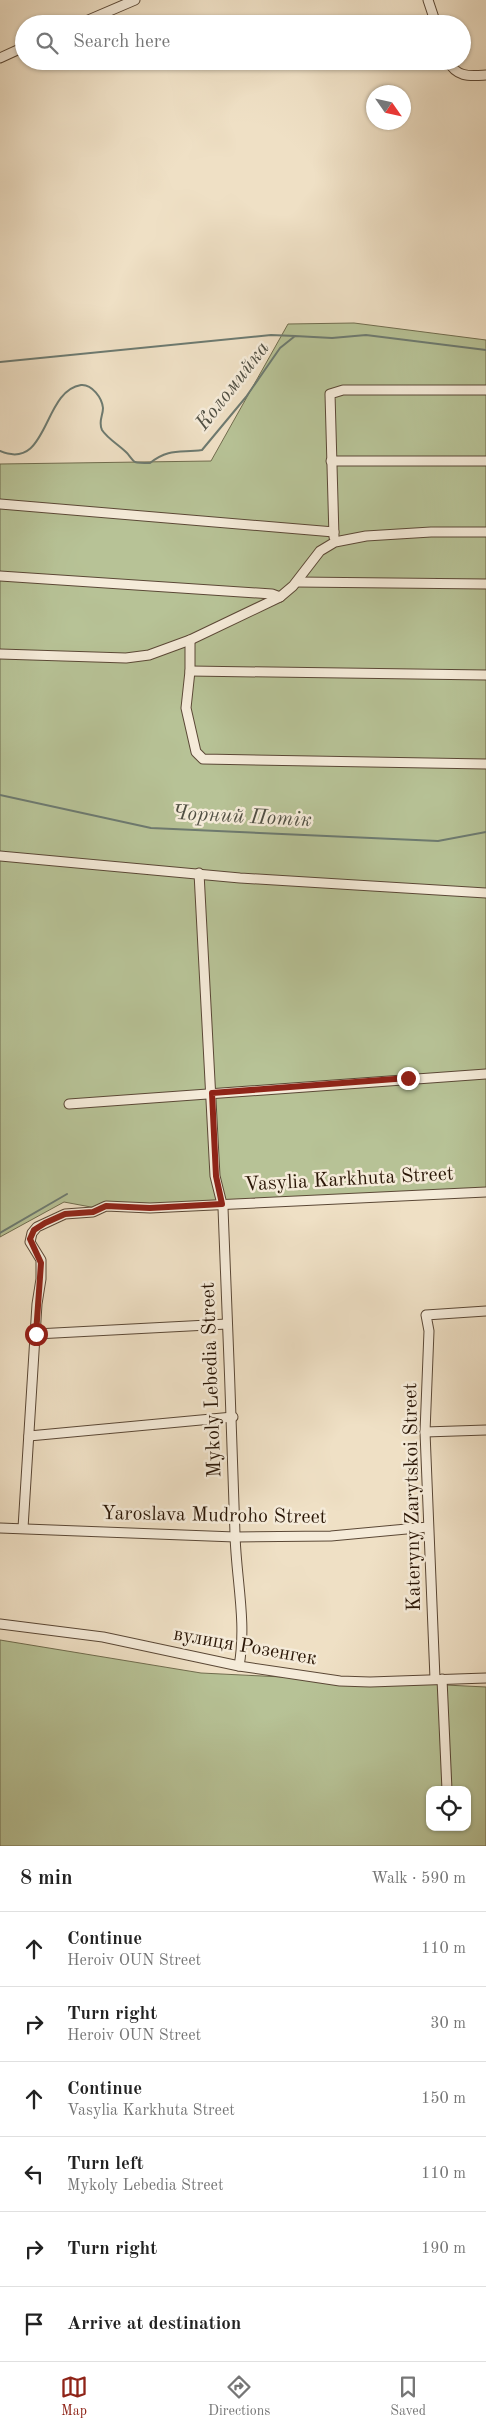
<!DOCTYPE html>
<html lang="en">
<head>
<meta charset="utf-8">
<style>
  body { margin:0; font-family:"Old Standard TT",serif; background:#f6f6f6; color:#222 }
  .controls { position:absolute; right:15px; bottom:15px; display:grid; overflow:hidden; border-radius:10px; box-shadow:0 1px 4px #0004 }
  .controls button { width:45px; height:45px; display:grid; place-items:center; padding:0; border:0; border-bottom:1px solid #e0e0e0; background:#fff; color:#222; font:25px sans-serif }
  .compass { position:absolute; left:366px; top:85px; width:45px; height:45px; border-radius:50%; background:#fff; box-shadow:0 1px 4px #0004; rotate:124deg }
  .stop { position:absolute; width:15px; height:15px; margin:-11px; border:4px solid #8f2418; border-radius:50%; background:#fff }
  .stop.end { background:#8f2418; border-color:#fff; box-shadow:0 1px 5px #0008 }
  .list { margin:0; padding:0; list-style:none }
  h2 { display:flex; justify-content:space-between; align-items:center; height:65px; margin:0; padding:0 20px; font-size:21px }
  h2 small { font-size:16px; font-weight:400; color:#767676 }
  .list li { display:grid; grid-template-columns:32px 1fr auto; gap:15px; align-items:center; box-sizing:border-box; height:75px; padding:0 20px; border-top:1px solid #e0e0e0 }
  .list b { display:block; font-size:19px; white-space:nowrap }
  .list p { margin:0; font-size:16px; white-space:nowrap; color:#767676 }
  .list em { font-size:16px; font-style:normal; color:#767676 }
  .icon { flex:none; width:28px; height:28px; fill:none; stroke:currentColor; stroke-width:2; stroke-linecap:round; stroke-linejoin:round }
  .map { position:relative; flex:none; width:486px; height:1846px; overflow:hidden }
  .search { position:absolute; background:#fff; box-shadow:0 1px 4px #0004; left:15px; right:15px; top:15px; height:55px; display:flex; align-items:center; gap:12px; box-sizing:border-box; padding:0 18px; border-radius:28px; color:#767676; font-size:19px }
  .sheet { height:515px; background:#fff }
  nav { display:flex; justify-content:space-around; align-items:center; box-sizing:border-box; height:70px; border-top:1px solid #e0e0e0; background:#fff; font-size:14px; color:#767676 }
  nav a { display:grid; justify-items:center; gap:2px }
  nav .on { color:#8f2418 }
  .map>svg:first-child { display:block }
  .green { fill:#b7c296; stroke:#706c4e; fill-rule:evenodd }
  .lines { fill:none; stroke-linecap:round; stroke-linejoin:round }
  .stream { stroke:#6d7a70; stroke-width:2 }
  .minor-casing { stroke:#5b4836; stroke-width:11 }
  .minor { stroke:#f5ebd9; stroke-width:9 }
  .route { stroke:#8f2418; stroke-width:6 }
  .labels { text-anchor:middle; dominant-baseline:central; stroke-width:5; stroke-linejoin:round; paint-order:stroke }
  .street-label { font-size:20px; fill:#2a1606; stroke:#f5ebd9 }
  .water-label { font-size:21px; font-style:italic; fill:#515044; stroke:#f5ebd9 }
</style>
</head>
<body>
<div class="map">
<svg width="486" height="1846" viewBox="0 0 486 1846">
  <rect width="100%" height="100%" fill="#efe0c5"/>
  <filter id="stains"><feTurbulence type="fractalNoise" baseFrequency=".004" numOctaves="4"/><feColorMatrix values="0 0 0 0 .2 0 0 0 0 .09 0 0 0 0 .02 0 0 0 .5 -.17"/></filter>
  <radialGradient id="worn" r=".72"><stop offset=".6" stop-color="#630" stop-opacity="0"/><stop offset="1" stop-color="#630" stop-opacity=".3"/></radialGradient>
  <!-- green -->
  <g class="green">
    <path d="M354 323 486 340V1193L107 1210 64 1202 0 1237V464L211 461 288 324Z"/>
    <path d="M0 1640 201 1673 486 1687V1846H0ZM430 1790H467V1827H430Z"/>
  </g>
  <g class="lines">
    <!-- stream -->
    <g class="stream">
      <path d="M0 362 271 335 295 336"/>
      <path d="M0 451C49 472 42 391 81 385 92 384 102 398 103 408 103 416 98 421 102 430 107 438 120 446 127 453 129 455 132 460 135 462 138 463 146 463 150 463 169 448 180 453 202 450L246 397 280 348 295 336 332 338 366 335 486 350"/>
      <path d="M0 795 151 828 438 841 486 832"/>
      <path d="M0 1233 67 1194"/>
    </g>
    <defs>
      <g id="minor">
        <path d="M428 0 436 24"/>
        <path d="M79 24 135 0"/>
        <path d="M0 58 24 47"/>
        <path d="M448 61C457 78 470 76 486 75"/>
        <path d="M331 461H486"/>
        <path d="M0 504 334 532"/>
        <path d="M334 537 330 394 343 390H486"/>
        <path d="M0 576 272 594 280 597"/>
        <path d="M297 582 486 584"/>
        <path d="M190 640V671L186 708 196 752 203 759 486 764"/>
        <path d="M0 654 126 658 149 655 190 640 280 597 293 586 320 551 335 542 366 536 431 532H486"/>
        <path d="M190 671 486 675"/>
        <path d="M0 856 240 878 486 893"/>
        <path d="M199 873 215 1176 223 1208C227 1317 232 1425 235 1534 236 1578 247 1622 239 1666"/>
        <path d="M69 1104 486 1074"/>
        <path d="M36 1334 227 1324"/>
        <path d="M425 1432 486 1430"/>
        <path d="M29 1436 233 1417"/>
        <path d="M0 1528 235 1537 331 1536 428 1527"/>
        <path d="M23 1528 37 1304 41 1279V1260L30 1242 32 1233 37 1227 65 1214 93 1212 106 1206 150 1208 486 1192"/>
        <path d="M0 1624 103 1637 239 1666 340 1681 370 1682 486 1678"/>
        <path d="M435 1679 425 1432 429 1331 426 1315 486 1311"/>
        <path d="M442 1679 447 1790"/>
      </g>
    </defs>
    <!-- minor casing -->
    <use href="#minor" class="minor-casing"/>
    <!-- minor -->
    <use href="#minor" class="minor"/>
  </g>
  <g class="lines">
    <!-- route -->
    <path class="route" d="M36 1334 41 1263 30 1239 34 1230 45 1223 65 1214 93 1212 106 1206 150 1208 222 1204 216 1176 212 1093 408 1078"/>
  </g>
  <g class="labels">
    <!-- street labels -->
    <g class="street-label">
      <text transform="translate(349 1180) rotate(-3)">Vasylia Karkhuta Street</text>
      <text transform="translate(212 1380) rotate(-92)">Mykoly Lebedia Street</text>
      <text transform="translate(413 1497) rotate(-91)">Kateryny Zarytskoi Street</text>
      <text transform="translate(214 1516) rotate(1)">Yaroslava Mudroho Street</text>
      <text transform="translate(245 1647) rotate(10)">вулиця Розенгек</text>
    </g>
    <!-- water labels -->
    <g class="water-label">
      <text transform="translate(233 386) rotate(-52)">Коломийка</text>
      <text transform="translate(242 817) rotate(3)">Чорний Потік</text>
    </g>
  </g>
  <rect width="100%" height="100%" filter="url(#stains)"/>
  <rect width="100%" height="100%" fill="url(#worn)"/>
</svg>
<div class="controls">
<button><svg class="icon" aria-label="locate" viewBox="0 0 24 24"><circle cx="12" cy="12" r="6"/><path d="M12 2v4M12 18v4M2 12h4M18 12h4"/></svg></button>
</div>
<svg class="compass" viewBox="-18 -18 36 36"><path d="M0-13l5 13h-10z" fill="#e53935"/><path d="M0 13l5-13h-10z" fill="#767676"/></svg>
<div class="stop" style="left:36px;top:1334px"></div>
<div class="stop end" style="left:408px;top:1078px"></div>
<div class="search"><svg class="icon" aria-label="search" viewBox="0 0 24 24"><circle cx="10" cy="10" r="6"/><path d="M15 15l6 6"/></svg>Search here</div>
</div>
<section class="sheet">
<h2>8 min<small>Walk · 590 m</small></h2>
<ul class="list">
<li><svg class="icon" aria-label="ahead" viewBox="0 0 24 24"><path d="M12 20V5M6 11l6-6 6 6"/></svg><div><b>Continue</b><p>Heroiv OUN Street</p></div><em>110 m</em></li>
<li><svg class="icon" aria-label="right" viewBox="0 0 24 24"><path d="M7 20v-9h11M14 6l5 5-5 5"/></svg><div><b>Turn right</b><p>Heroiv OUN Street</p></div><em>30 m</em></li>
<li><svg class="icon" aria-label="ahead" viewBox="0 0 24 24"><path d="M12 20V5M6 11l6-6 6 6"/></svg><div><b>Continue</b><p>Vasylia Karkhuta Street</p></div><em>150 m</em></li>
<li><svg class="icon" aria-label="left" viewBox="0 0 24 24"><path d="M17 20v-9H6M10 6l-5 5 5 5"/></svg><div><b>Turn left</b><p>Mykoly Lebedia Street</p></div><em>110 m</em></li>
<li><svg class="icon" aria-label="right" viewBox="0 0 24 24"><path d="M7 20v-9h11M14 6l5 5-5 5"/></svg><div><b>Turn right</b></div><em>190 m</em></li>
<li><svg class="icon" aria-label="arrive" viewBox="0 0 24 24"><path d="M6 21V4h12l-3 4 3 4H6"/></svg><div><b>Arrive at destination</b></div></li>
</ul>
</section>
<nav>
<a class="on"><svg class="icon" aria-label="map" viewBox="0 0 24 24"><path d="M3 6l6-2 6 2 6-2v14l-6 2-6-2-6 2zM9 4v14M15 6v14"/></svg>Map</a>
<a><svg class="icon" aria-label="directions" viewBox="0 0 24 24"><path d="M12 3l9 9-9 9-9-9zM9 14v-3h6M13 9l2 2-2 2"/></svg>Directions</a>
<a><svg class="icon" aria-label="saved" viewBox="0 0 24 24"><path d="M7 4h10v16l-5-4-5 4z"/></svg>Saved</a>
</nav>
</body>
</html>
